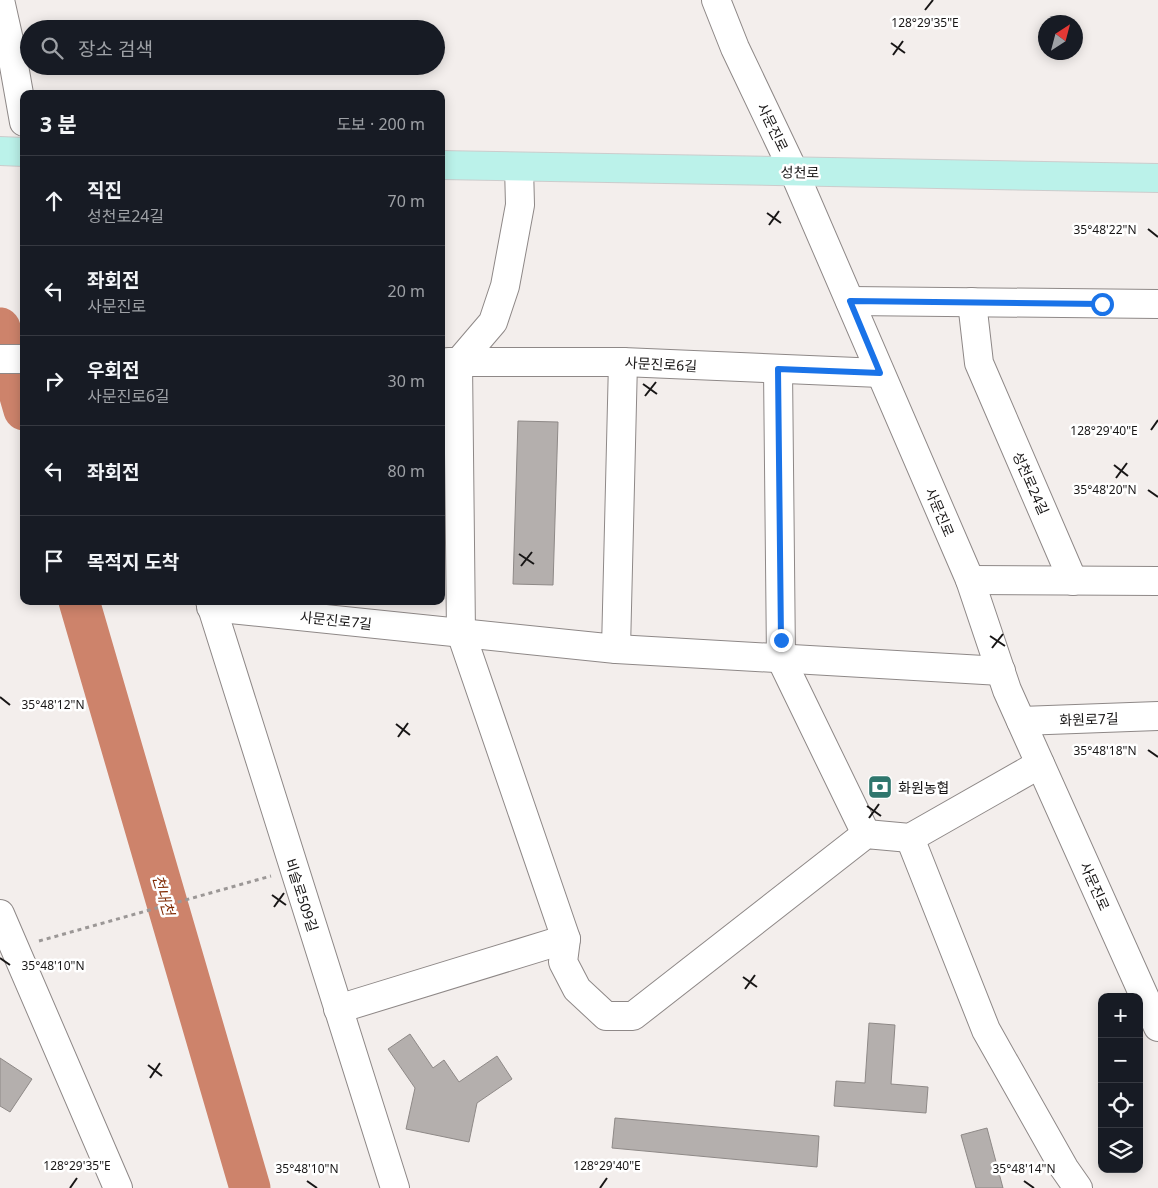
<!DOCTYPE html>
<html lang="ko">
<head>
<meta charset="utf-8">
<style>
  body { margin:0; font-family:"Noto Sans","Noto Sans KR",sans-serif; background:#242831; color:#f1f3f6 }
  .controls { position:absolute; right:15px; bottom:15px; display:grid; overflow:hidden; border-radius:10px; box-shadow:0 2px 12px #0003 }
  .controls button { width:45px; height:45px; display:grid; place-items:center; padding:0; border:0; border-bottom:1px solid #363941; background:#171b24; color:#f1f3f6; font:25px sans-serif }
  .compass { position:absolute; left:1038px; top:15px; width:45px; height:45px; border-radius:50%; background:#171b24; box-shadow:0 2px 12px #0003; rotate:36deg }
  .stop { position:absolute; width:15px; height:15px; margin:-11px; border:4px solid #1a73e8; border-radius:50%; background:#fff }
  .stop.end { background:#1a73e8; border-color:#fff; box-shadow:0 1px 5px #0008 }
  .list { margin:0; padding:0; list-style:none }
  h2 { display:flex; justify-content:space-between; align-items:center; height:65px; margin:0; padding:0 20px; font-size:21px }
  h2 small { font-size:16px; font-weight:400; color:#9ea1a6 }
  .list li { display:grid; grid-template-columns:32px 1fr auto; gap:15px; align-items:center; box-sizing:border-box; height:90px; padding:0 20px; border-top:1px solid #363941 }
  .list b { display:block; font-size:19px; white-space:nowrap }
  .list p { margin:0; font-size:16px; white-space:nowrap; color:#9ea1a6 }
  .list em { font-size:16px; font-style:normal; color:#9ea1a6 }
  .icon { flex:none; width:28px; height:28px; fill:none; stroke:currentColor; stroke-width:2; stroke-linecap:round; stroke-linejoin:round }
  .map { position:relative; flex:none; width:1158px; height:1188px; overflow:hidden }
  .search { position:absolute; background:#171b24; box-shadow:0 2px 12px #0003; left:20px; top:20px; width:425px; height:55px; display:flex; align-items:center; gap:12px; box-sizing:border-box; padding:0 18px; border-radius:28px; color:#9ea1a6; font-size:19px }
  .panel { position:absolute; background:#171b24; box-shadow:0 2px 12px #0003; left:20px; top:90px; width:425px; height:515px; border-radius:10px }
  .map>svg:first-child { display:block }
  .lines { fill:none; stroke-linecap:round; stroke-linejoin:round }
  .river { stroke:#cd836b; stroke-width:41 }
  .building { fill:#b4afad; stroke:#8e8987 }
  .minor-casing { stroke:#8e8887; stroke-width:30 }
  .major-casing { stroke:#ccc; stroke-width:30 }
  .path { stroke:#9b9796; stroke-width:3; stroke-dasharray:4 4; stroke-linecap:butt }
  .minor { stroke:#fff; stroke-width:28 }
  .major { stroke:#bbf2ea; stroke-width:28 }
  .route { stroke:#1a73e8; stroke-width:6 }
  .ticks { fill:none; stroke:#181616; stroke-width:2 }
  .labels { text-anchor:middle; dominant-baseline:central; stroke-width:5; stroke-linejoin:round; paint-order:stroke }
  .street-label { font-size:14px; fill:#181616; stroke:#fff }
  .poi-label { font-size:14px; fill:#181616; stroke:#fff; text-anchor:start }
  .water-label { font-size:15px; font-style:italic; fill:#7f2800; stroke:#fff }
  .ticks-label { font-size:12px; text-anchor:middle; fill:#181616; stroke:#fff; stroke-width:5; stroke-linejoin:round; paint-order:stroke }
</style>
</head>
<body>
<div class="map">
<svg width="1158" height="1188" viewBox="0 0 1158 1188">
  <rect width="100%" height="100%" fill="#f3eeec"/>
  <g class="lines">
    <!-- river -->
    <g class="river">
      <path d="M0 328 24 410"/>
      <path d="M79 601 250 1188"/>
    </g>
  </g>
  <!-- building -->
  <g class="building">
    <path d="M518 421 558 422 553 585 513 584Z"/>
    <path d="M869 1023 895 1025 891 1084 928 1087 926 1113 834 1106 836 1081 865 1083Z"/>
    <path d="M410 1034 433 1068 444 1060 459 1082 497 1056 512 1079 477 1103 469 1142 406 1129 415 1088 388 1049Z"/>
    <path d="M0 1058 32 1079 10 1112 0 1106Z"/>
    <path d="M615 1118 819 1136 817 1167 612 1148Z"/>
    <path d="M987 1128 1003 1188H976L961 1135Z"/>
  </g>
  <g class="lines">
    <defs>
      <g id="minor">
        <path d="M0 0 11 49 24 122"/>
        <path d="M716 0 735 48 794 172 970 580 1007 690 1158 1027"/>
        <path d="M519 167 520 205 505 286 493 322 458 363 461 633 566 939 563 962 577 989 606 1016H633L866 834 910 838 1040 764"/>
        <path d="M850 301 1158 304"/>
        <path d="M972 302 979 363 1073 581"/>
        <path d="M0 359H24"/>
        <path d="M448 362H623L880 373"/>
        <path d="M778 369 781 659 866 834"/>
        <path d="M970 580 1158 581"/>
        <path d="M210 601 395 1188"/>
        <path d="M211 607 616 649 623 362"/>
        <path d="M616 649 1001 671"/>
        <path d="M1021 721 1158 716"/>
        <path d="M910 838 986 1030 1064 1168 1078 1188"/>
        <path d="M0 914 118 1188"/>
        <path d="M338 1009 566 939"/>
      </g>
      <g id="major">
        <path d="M0 151 24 152"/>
        <path d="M441 165 1158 178"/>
      </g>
    </defs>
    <!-- minor casing -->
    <use href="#minor" class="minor-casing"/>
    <!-- major casing -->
    <use href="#major" class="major-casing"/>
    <!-- path -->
    <path class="path" d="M39 941 271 876"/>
    <!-- minor -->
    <use href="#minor" class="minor"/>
    <!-- major -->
    <use href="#major" class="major"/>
  </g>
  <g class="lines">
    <!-- route -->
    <path class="route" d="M781 640 778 369 880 373 850 301 1102 304"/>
  </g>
  <!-- ticks -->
  <path class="ticks" d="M925 10 933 0M891 43 905 53M893 55 903 41M767 213 781 223M769 225 779 211M1148 229 1158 237M643 384 657 394M645 396 656 382M1151 430 1158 420M1114 465 1128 476M1116 478 1127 463M1148 490 1158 497M519 554 534 564M521 566 532 552M990 636 1005 646M992 648 1003 634M0 697 10 705M396 724 410 735M398 737 408 723M1148 750 1158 757M867 806 881 816M869 818 879 804M272 895 286 905M274 907 284 893M0 958 10 965M743 977 757 987M745 989 755 975M148 1065 162 1076M150 1078 160 1063M307 1181 317 1188M1024 1181 1034 1188M70 1188 77 1178M600 1188 607 1178"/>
  <!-- icons -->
  <defs>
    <symbol id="bank-square" viewBox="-11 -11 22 22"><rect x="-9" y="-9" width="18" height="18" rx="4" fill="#2f766d" stroke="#fff"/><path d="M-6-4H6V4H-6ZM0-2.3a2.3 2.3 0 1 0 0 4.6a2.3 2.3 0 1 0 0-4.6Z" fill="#fff"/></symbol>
  </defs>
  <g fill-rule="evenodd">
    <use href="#bank-square" x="866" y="773" width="28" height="28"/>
  </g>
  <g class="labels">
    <!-- street labels -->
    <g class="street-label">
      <text transform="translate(773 127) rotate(64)">사문진로</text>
      <text transform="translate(800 172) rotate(1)">성천로</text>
      <text transform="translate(661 364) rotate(3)">사문진로6길</text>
      <text transform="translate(1031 483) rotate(66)">성천로24길</text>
      <text transform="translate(940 512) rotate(67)">사문진로</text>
      <text transform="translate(336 620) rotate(6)">사문진로7길</text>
      <text transform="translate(1089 719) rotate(-2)">화원로7길</text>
      <text transform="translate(1095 886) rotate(66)">사문진로</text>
      <text transform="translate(302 895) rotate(72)">비슬로509길</text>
    </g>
    <!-- poi labels -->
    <g class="poi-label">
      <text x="898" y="787">화원농협</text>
    </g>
    <!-- water labels -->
    <g class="water-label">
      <text transform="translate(164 895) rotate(74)">천내천</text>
    </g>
  </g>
  <g class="ticks-label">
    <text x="925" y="27">128°29'35"E</text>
    <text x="1105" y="234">35°48'22"N</text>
    <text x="1104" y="435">128°29'40"E</text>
    <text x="1105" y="494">35°48'20"N</text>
    <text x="53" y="709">35°48'12"N</text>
    <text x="1105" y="755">35°48'18"N</text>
    <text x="53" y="970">35°48'10"N</text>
    <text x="77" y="1170">128°29'35"E</text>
    <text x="607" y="1170">128°29'40"E</text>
    <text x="307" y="1173">35°48'10"N</text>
    <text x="1024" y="1173">35°48'14"N</text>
  </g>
</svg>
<div class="controls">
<button>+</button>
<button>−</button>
<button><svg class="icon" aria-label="locate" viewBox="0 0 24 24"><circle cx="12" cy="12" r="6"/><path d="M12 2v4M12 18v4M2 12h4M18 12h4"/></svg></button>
<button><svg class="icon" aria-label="layers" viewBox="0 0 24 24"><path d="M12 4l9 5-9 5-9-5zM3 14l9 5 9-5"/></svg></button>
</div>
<svg class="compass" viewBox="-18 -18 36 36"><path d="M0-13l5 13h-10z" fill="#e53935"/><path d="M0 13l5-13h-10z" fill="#9ea1a6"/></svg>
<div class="stop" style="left:1102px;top:304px"></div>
<div class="stop end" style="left:781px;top:640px"></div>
<div class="search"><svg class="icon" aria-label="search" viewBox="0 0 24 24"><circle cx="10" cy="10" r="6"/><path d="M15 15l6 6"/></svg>장소 검색</div>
<section class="panel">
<h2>3 분<small>도보 · 200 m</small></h2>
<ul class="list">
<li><svg class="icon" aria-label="ahead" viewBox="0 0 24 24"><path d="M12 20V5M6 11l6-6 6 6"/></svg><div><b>직진</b><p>성천로24길</p></div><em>70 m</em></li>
<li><svg class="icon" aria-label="left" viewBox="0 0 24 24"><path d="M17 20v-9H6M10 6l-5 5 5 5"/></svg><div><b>좌회전</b><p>사문진로</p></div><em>20 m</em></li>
<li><svg class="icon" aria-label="right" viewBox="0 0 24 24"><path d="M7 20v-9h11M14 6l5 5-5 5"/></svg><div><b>우회전</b><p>사문진로6길</p></div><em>30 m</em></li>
<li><svg class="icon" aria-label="left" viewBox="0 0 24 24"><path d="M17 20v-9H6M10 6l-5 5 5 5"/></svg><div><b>좌회전</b></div><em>80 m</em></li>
<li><svg class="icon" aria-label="arrive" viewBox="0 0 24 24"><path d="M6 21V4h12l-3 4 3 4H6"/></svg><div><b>목적지 도착</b></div></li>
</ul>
</section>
</div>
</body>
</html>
